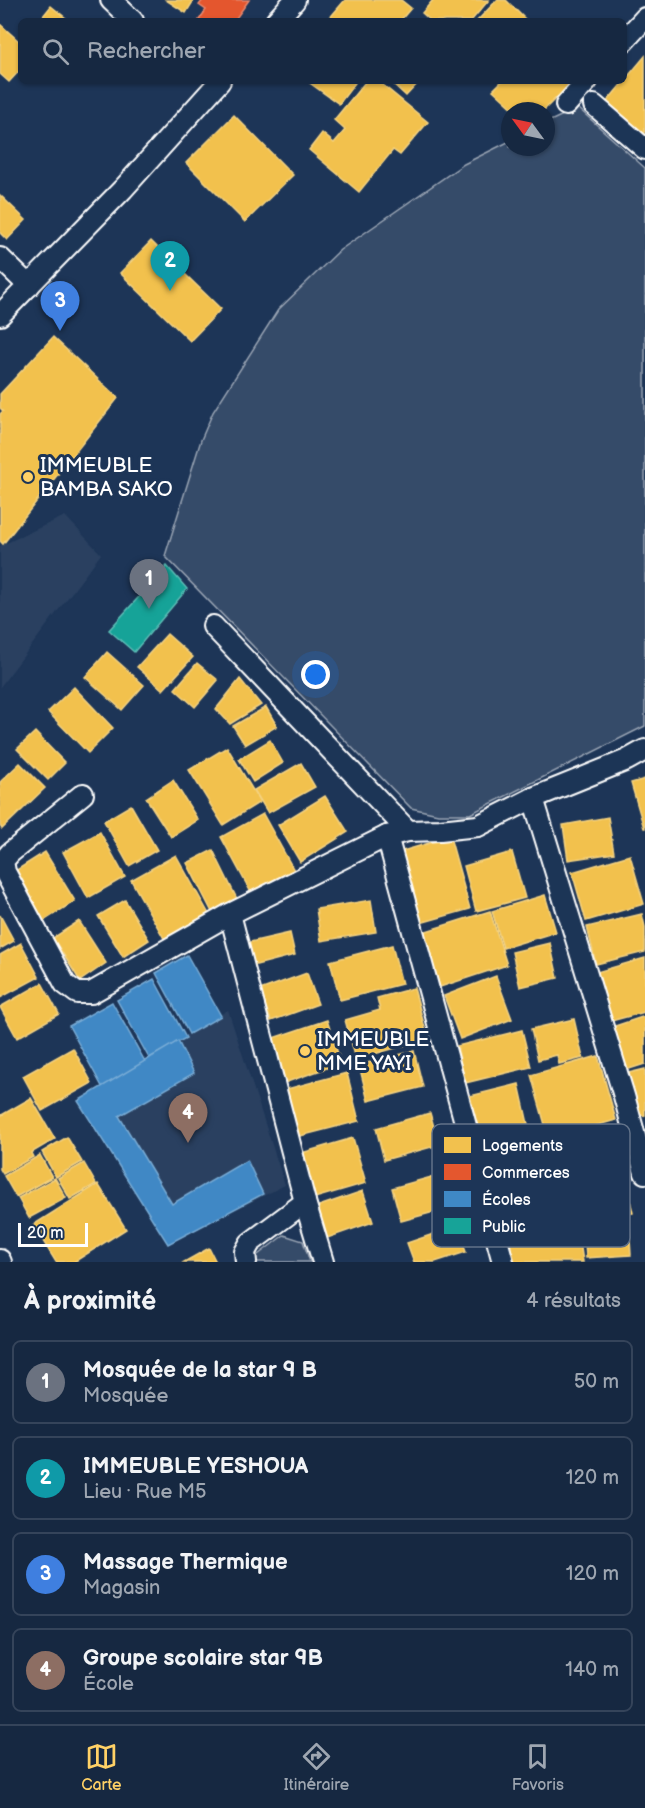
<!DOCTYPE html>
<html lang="fr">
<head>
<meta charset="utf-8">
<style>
  body { margin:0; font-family:"Balsamiq Sans",sans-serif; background:#23344c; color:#f1f3f6 }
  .compass { position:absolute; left:501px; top:102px; width:54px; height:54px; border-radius:50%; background:#162841; box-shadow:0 2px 4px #0004; rotate:303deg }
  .scale { position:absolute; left:18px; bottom:15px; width:70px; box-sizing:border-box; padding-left:6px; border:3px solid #fff; border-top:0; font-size:16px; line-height:21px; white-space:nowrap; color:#fff; -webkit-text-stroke:4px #1d3557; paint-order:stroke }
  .you { position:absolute; left:316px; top:675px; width:21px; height:21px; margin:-15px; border:4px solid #fff; border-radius:50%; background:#1a73e8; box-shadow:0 0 0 9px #1a73e833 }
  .badge { display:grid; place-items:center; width:39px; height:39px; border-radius:50%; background:#ffd166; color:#fff; font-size:20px; font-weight:700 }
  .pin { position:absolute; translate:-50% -50px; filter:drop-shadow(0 2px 3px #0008) }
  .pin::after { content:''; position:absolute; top:32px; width:21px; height:18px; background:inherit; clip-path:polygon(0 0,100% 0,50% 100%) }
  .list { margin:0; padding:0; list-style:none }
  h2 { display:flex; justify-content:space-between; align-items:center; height:78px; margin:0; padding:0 24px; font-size:26px }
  h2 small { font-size:20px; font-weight:400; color:#9ea6b1 }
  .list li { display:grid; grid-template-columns:39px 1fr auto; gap:18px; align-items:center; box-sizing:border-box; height:84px; margin:0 12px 12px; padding:0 12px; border:2px solid #35445a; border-radius:9px }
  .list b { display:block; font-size:22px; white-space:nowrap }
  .list p { margin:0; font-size:20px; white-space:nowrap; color:#9ea6b1 }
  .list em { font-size:20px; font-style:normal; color:#9ea6b1 }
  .icon { flex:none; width:33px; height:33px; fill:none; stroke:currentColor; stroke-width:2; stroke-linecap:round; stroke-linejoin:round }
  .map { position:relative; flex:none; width:645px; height:1262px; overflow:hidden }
  .search { position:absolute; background:#162841; box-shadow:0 2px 4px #0004; left:18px; right:18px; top:18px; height:66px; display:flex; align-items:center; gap:15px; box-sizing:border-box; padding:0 21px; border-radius:9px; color:#9ea6b1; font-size:22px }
  .sheet { height:462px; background:#162841 }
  nav { display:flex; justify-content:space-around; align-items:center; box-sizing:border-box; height:84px; border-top:2px solid #35445a; background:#162841; font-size:16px; color:#9ea6b1 }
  nav a { display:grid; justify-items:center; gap:3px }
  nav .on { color:#ffd166 }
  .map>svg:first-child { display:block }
  .built { fill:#2a4161 }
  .green { fill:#364b69; stroke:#9aa5b4; stroke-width:1.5 }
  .homes { fill:#f2c14e; stroke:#f6d483; stroke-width:1.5 }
  .shops { fill:#e4572e; stroke:#ec896d; stroke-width:1.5 }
  .schools { fill:#3f88c5; stroke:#79acd6; stroke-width:1.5 }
  .public { fill:#17a398; stroke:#5dbfb7; stroke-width:1.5 }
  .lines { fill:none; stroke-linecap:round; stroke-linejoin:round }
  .minor-casing { stroke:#fff; stroke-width:24 }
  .minor { stroke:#1d3557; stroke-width:20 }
  .poi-dot { fill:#ffd166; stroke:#1d3557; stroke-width:2 }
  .labels { text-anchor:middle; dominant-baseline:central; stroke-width:6; stroke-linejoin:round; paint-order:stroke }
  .poi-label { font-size:21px; fill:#fff; stroke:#1d3557; text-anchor:start }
  .key { fill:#1d3557; stroke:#617289; stroke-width:1.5 }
  .key-label { font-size:16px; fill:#fff }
</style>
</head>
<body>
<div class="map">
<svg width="645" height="1262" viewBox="0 0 645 1262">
  <rect width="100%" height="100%" fill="#1d3557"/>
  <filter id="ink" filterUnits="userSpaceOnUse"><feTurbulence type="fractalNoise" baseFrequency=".0167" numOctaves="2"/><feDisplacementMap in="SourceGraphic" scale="12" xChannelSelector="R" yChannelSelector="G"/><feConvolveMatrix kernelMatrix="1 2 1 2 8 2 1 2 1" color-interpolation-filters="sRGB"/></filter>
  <g filter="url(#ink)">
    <!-- built -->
    <g class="built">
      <path d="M65 516 101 554 0 687V546Z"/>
      <path d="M228 1010 285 1185 168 1244 78 1101Z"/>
    </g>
    <!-- green -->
    <g class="green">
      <path d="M578 108 645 168V726L470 814H438L411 808 165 556 201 440 213 412 278 310 340 250 464 164 510 141V147H546V123Z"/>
      <path d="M284 1235 303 1241 310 1262H251L250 1261Z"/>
    </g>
    <!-- homes -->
    <g class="homes">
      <path d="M166 0H194L186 13Z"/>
      <path d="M345 0H401L411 8 400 21H327Z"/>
      <path d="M433 0H489L471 21H431L422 13Z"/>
      <path d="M497 0H506L527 21H477Z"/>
      <path d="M51 6 67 19 66 21H39Z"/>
      <path d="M0 24 21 43V69L9 82 0 74Z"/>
      <path d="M645 56V138L605 104Z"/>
      <path d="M307 81H352L355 83 339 104Z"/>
      <path d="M366 81H378L428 122 400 155 393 150 359 192 309 150 322 133 334 143 345 130 334 120Z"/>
      <path d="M390 81H420L406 96Z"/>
      <path d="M502 81H573L543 111H516L493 90Z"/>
      <path d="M234 115 293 175 245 222 186 163Z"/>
      <path d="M0 195 26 220 7 240 0 233Z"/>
      <path d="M151 241 221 309 190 341 120 273Z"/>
      <path d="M53 337 118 398 3 544 0 541V414L3 411 0 408V394Z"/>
      <path d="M167 634 193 657 163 690 137 667Z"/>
      <path d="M107 652 144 685 122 710 85 677Z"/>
      <path d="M197 663 218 680 195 707 175 689Z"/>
      <path d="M240 679 261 705 230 724 216 709Z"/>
      <path d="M74 687 113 728 88 753 48 712Z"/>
      <path d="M266 707 277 726 245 745 233 726Z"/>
      <path d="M35 732 65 763 48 780 17 749Z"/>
      <path d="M270 740 283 763 253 782 239 759Z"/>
      <path d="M227 747 260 802 223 825 189 770Z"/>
      <path d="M20 763 45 788 2 829 0 826V782Z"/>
      <path d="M301 763 315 787 268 813 254 790Z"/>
      <path d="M645 779V828H644L631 783Z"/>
      <path d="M173 780 198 820 171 837 146 798Z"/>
      <path d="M325 796 348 832 300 862 278 825Z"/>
      <path d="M131 805 157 850 129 866 104 821Z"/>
      <path d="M263 814 296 874 254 898 221 837Z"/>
      <path d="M608 817 614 853 568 860 563 825Z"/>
      <path d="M100 832 125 877 88 898 63 852Z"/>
      <path d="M450 837 470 909 420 923 399 852Z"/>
      <path d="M213 850 237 899 212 912 187 863Z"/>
      <path d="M45 852 75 901 42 922 12 873Z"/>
      <path d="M512 852 525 898 476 911 464 866Z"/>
      <path d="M176 855 210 916 166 942 131 880Z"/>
      <path d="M630 855 644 904 586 921 572 872Z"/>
      <path d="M545 895 556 932 503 948 492 911Z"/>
      <path d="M125 900 149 940 123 957 98 916Z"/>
      <path d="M371 900 376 932 321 941 316 909Z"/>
      <path d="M490 911 507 965 440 987 423 932Z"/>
      <path d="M642 914 645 927V952L596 964 587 927Z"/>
      <path d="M0 915 14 941 0 949Z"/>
      <path d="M79 921 106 963 80 981 53 938Z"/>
      <path d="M290 933 295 955 252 966 246 943Z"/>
      <path d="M21 943 39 977 0 998V955Z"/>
      <path d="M550 943 558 978 520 987 512 952Z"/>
      <path d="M392 945 402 984 340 1000 330 961Z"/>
      <path d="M645 958V1012L611 1021 597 972Z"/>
      <path d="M307 973 318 1004 271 1021 260 990Z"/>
      <path d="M496 976 512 1019 460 1039 444 996Z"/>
      <path d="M42 983 59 1014 17 1038 0 1007Z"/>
      <path d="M414 988 428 1039 356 1059 345 1020 380 1010 377 998Z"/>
      <path d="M645 1016V1064L626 1070 612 1027Z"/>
      <path d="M574 1019 583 1058 559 1064 557 1055 538 1060 531 1029Z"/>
      <path d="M327 1020 341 1063 284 1083 270 1039Z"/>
      <path d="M522 1030 531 1067 465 1083 457 1046Z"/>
      <path d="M73 1048 92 1083 42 1111 23 1076Z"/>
      <path d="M414 1051 423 1087 368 1101 359 1065Z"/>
      <path d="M598 1056 616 1120 549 1139 531 1075Z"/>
      <path d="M645 1069V1115L638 1116 628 1073Z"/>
      <path d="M347 1073 359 1121 296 1137 283 1090Z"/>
      <path d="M519 1084 528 1124 480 1136 470 1096Z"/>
      <path d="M31 1098 55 1139 31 1153 33 1157 3 1174 0 1169V1116Z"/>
      <path d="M430 1113 439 1145 384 1160 376 1128Z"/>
      <path d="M67 1137 82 1162 56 1177 42 1152Z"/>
      <path d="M353 1138 366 1183 311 1199 298 1154Z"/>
      <path d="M40 1155 52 1177 16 1197 4 1176Z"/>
      <path d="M84 1163 96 1184 70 1199 58 1178Z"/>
      <path d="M446 1173 456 1206 401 1221 392 1188Z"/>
      <path d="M55 1178 66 1198 29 1218 18 1198Z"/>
      <path d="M625 1178 633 1213 582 1224 574 1189Z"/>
      <path d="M98 1184 126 1229 74 1262H56L33 1225Z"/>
      <path d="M363 1191 373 1222 327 1238 316 1207Z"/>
      <path d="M577 1221 583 1262H513L509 1233Z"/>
      <path d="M629 1223 631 1255 586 1258 584 1225Z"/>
      <path d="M457 1226 466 1252 435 1262H414L407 1243Z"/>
      <path d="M209 1248 216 1262H184Z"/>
    </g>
    <!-- shops -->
    <path class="shops" d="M203 0H249L234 21H200L199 20 206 10 199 5Z"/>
    <!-- schools -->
    <g class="schools">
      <path d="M187 955 221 1016 189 1034 156 973Z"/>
      <path d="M154 979 186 1038 149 1058 117 1000Z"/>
      <path d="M112 1002 148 1067 105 1092 69 1026Z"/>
      <path d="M178 1041 194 1073 119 1116 172 1204 247 1160 263 1194 168 1244 78 1101Z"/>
    </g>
    <!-- public -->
    <path class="public" d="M167 566 187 589 134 652 109 630Z"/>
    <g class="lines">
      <defs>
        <g id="minor">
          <path d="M111 0 133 21"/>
          <path d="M276 21 295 0"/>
          <path d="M624 41 645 18"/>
          <path d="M566 105 587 81"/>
          <path d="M594 105 645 149"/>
          <path d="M0 258 29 286"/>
          <path d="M0 315 123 189 220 81"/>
          <path d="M213 626 408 831"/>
          <path d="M83 794 10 853 3 861 5 872 65 984 77 993H91L230 914 387 836 408 831 440 830 478 826 533 798 627 760 645 750"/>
          <path d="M533 798 624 1096 645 1173"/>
          <path d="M387 836 503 1262"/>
          <path d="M230 914 305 1202 323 1262"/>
          <path d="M0 1260 1 1262"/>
          <path d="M246 1262 245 1252 250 1243 305 1202"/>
        </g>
      </defs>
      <!-- minor casing -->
      <use href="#minor" class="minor-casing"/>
      <!-- minor -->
      <use href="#minor" class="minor"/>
    </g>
  </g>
  <!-- markers -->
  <g class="poi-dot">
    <circle cx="28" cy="477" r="6"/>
    <circle cx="305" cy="1051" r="6"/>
  </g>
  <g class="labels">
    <!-- poi labels -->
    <g class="poi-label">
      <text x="40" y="465">IMMEUBLE<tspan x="40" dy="24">BAMBA SAKO</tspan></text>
      <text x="317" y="1039">IMMEUBLE<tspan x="317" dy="24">MME YAYI</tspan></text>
    </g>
  </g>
  <!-- legend -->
  <rect x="432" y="1124" width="198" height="123" rx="9" class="key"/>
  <rect x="444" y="1137" width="27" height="16" fill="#f2c14e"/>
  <rect x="444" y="1164" width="27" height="16" fill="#e4572e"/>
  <rect x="444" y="1191" width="27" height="16" fill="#3f88c5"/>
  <rect x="444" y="1218" width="27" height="16" fill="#17a398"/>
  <g class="key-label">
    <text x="482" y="1151">Logements</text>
    <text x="482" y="1178">Commerces</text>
    <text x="482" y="1205">Écoles</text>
    <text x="482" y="1232">Public</text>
  </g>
</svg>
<svg class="compass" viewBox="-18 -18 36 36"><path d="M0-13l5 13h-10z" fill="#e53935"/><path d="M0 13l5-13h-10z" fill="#9ea6b1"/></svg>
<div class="scale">20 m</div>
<div class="you"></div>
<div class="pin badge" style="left:149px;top:609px;background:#6b7280">1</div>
<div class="pin badge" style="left:170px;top:291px;background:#0f9aa8">2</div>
<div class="pin badge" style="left:60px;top:331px;background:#3f7fe0">3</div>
<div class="pin badge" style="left:188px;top:1143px;background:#8d6e63">4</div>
<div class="search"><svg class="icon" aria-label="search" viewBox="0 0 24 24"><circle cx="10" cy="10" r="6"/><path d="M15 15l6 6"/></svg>Rechercher</div>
</div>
<section class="sheet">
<h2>À proximité<small>4 résultats</small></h2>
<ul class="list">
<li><span class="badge" style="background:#6b7280">1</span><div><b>Mosquée de la star 9 B</b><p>Mosquée</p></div><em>50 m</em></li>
<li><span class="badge" style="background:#0f9aa8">2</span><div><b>IMMEUBLE YESHOUA</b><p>Lieu · Rue M5</p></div><em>120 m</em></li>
<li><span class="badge" style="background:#3f7fe0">3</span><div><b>Massage Thermique</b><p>Magasin</p></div><em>120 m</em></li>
<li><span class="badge" style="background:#8d6e63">4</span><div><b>Groupe scolaire star 9B</b><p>École</p></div><em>140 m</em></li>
</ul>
</section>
<nav>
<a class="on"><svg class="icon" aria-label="map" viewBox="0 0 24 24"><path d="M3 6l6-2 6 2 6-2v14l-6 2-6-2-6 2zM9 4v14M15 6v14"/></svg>Carte</a>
<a><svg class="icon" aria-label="directions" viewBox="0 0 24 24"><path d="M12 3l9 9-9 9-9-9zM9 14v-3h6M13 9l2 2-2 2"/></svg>Itinéraire</a>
<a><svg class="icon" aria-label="saved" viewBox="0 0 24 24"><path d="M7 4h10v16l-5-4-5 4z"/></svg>Favoris</a>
</nav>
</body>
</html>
